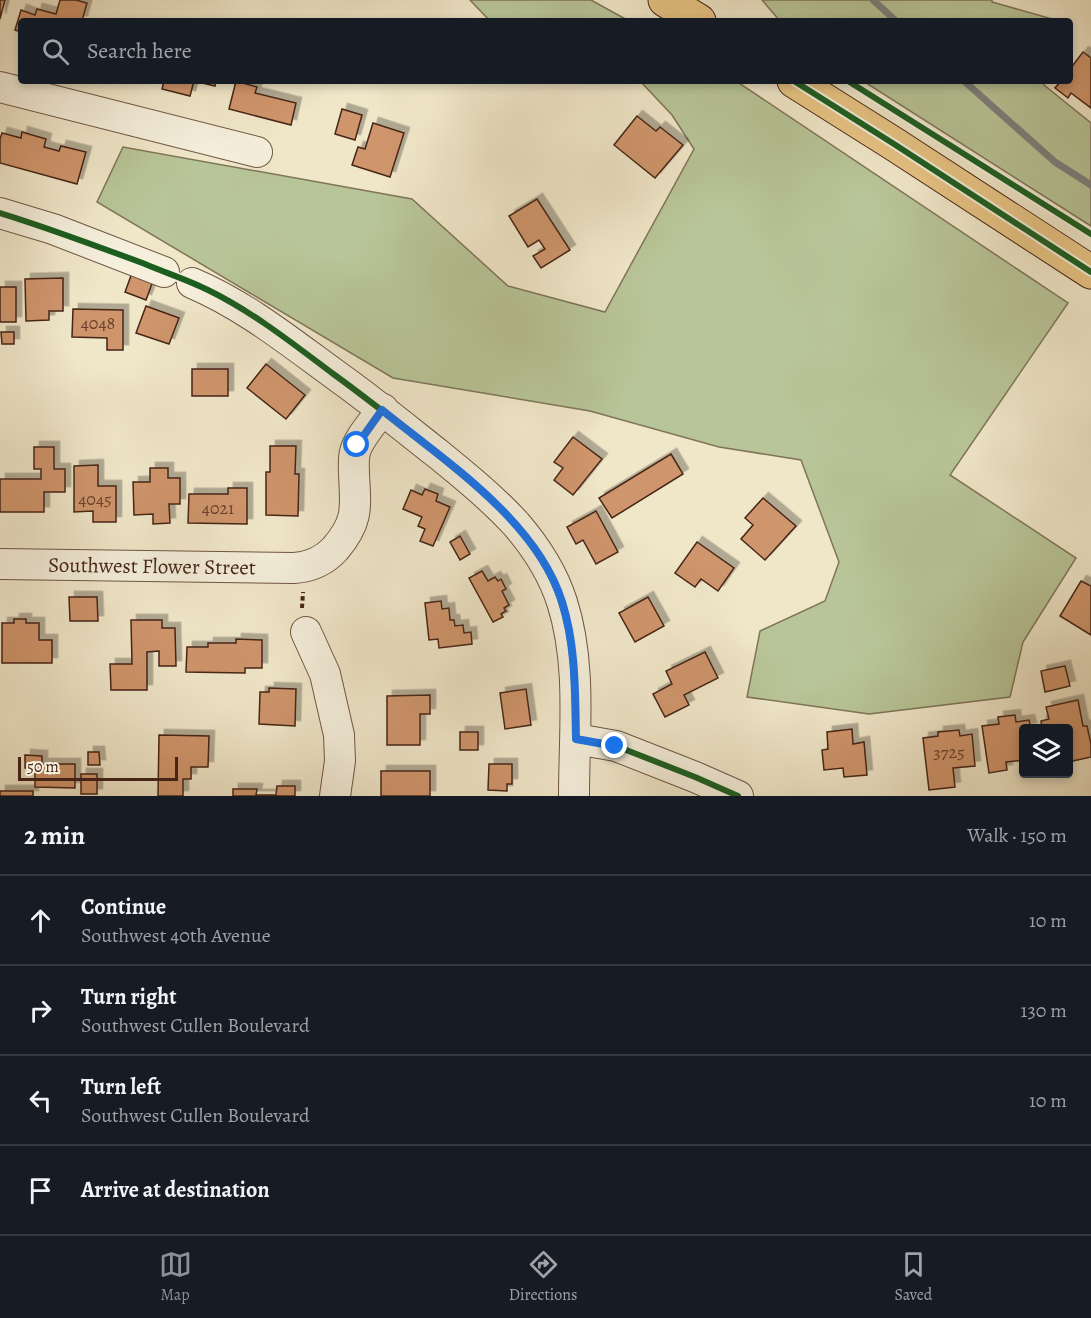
<!DOCTYPE html>
<html lang="en">
<head>
<meta charset="utf-8">
<style>
  body { margin:0; font-family:Alegreya,serif; background:#20242c; color:#f1f3f6 }
  .controls { position:absolute; right:18px; bottom:18px; display:grid; overflow:hidden; border-radius:6px; box-shadow:0 3px 9px #0003 }
  .controls button { width:54px; height:54px; display:grid; place-items:center; padding:0; border:0; border-bottom:2px solid #363941; background:#171b24; color:#f1f3f6; font:30px sans-serif }
  .scale { position:absolute; left:18px; bottom:15px; width:160px; box-sizing:border-box; padding-left:6px; border:3px solid #462517; border-top:0; font-size:16px; line-height:21px; white-space:nowrap; color:#462517; -webkit-text-stroke:4px #f5efdc; paint-order:stroke }
  .stop { position:absolute; width:18px; height:18px; margin:-14px; border:4px solid #1a73e8; border-radius:50%; background:#fff }
  .stop.end { background:#1a73e8; border-color:#fff; box-shadow:0 2px 6px #0008 }
  .list { margin:0; padding:0; list-style:none }
  h2 { display:flex; justify-content:space-between; align-items:center; height:78px; margin:0; padding:0 24px; font-size:26px }
  h2 small { font-size:20px; font-weight:400; color:#9ea1a6 }
  .list li { display:grid; grid-template-columns:39px 1fr auto; gap:18px; align-items:center; box-sizing:border-box; height:90px; padding:0 24px; border-top:2px solid #363941 }
  .list b { display:block; font-size:22px; white-space:nowrap }
  .list p { margin:0; font-size:20px; white-space:nowrap; color:#9ea1a6 }
  .list em { font-size:20px; font-style:normal; color:#9ea1a6 }
  .icon { flex:none; width:33px; height:33px; fill:none; stroke:currentColor; stroke-width:2; stroke-linecap:round; stroke-linejoin:round }
  .map { position:relative; flex:none; width:1091px; height:796px; overflow:hidden }
  .search { position:absolute; background:#171b24; box-shadow:0 3px 9px #0003; left:18px; right:18px; top:18px; height:66px; display:flex; align-items:center; gap:15px; box-sizing:border-box; padding:0 21px; border-radius:6px; color:#9ea1a6; font-size:22px }
  .sheet { height:438px; background:#171b24 }
  nav { display:flex; justify-content:space-around; align-items:center; box-sizing:border-box; height:84px; border-top:2px solid #363941; background:#171b24; font-size:16px; color:#9ea1a6 }
  nav a { display:grid; justify-items:center; gap:3px }
  nav .on { color:#8c9099 }
  .map>svg:first-child { display:block }
  .green { fill:#b8c598; stroke:#7f7558; stroke-width:1.5 }
  .lines { fill:none; stroke-linecap:round; stroke-linejoin:round }
  .stream { stroke:#7c807d; stroke-width:7 }
  .building { fill:#cf956c; stroke:#462517; stroke-width:1.5; filter:url(#shadow) }
  .minor-casing { stroke:#705644; stroke-width:32 }
  .major-casing { stroke:#462517; stroke-width:35 }
  .path { stroke:#462517; stroke-width:4; stroke-dasharray:4.5 3; stroke-linecap:butt }
  .minor { stroke:#f5efdc; stroke-width:30 }
  .major { stroke:#e8c484; stroke-width:33 }
  .cycleway-casing { stroke:#f5efdc; stroke-width:10 }
  .cycleway { stroke:#1b5e20; stroke-width:6 }
  .route { stroke:#1a73e8; stroke-width:8 }
  .labels { text-anchor:middle; dominant-baseline:central; stroke-width:4.5; stroke-linejoin:round; paint-order:stroke }
  .number-label { font-size:18px; fill:#68412c }
  .street-label { font-size:21px; fill:#462517; stroke:#f5efdc }
</style>
</head>
<body>
<div class="map">
<svg width="1091" height="796" viewBox="0 0 1091 796">
  <defs>
    <filter id="shadow"><feDropShadow dx="5.5" dy="-5.5" stdDeviation="0" flood-color="#0004"/></filter>
  </defs>
  <rect width="100%" height="100%" fill="#f0e7c9"/>
  <filter id="stains"><feTurbulence type="fractalNoise" baseFrequency=".00333" numOctaves="4"/><feColorMatrix values="0 0 0 0 .2 0 0 0 0 .09 0 0 0 0 .02 0 0 0 .5 -.17"/></filter>
  <radialGradient id="worn" r=".72"><stop offset=".6" stop-color="#630" stop-opacity="0"/><stop offset="1" stop-color="#630" stop-opacity=".3"/></radialGradient>
  <!-- green -->
  <g class="green">
    <path d="M470 0H591L629 21H490Z"/>
    <path d="M762 0H992V2L1059 21H780Z"/>
    <path d="M640 81H736L1068 303 950 475 1076 558 1023 642 1010 697 869 714 747 697 760 631 825 601 839 562 801 460 719 447 590 411 393 378 97 202 123 147 412 199 508 286 605 312 694 149 672 115Z"/>
    <path d="M863 81H1045L1044 85 1091 123V226Z"/>
  </g>
  <g class="lines">
    <!-- stream -->
    <g class="stream">
      <path d="M873 0 896 21"/>
      <path d="M964 81 1055 162 1091 185"/>
    </g>
  </g>
  <!-- building -->
  <g class="building">
    <path d="M0 0H5L0 19Z"/>
    <path d="M60 0H76L87 3 82 21H21V32L15 30 21 10 35 15 37 9 56 14Z"/>
    <path d="M1083 52 1091 58V108L1071 93 1068 98 1055 88 1061 81H1070V69Z"/>
    <path d="M164 81H194L190 96 162 89Z"/>
    <path d="M203 81H216L215 86 202 83Z"/>
    <path d="M236 81 257 87 255 93 296 103 291 125 229 109Z"/>
    <path d="M342 109 362 115 355 140 335 134Z"/>
    <path d="M637 116 656 131 660 127 683 145 655 178 614 145Z"/>
    <path d="M373 123 404 133 390 177 352 165 358 147 365 149Z"/>
    <path d="M22 132 46 139 44 147 59 151 61 146 86 152 77 184 0 163V139L2 133 21 138Z"/>
    <path d="M537 199 570 250 541 268 533 256 545 249 539 240 528 247 509 216Z"/>
    <path d="M132 273 153 281 146 300 125 292Z"/>
    <path d="M63 278V311H49V320L26 321 25 279Z"/>
    <rect x="0" y="287" width="16" height="35"/>
    <path d="M146 306 179 318 169 344 136 333Z"/>
    <path d="M73 309 123 310V350H107V338L72 337Z"/>
    <path d="M1 332H14V344H2Z"/>
    <path d="M266 364 305 395 286 419 247 388Z"/>
    <rect x="192" y="369" width="36" height="27"/>
    <path d="M573 437 602 459 573 495 554 480 563 468 554 462Z"/>
    <path d="M270 446H296L295 474H299L298 516 266 515V472H270Z"/>
    <path d="M34 447H54V469H65V492H44V512H0V479H41V469H34Z"/>
    <path d="M671 454 683 474 612 518 599 498Z"/>
    <path d="M98 465V486H116V522H93V511L74 512V466Z"/>
    <path d="M150 468H168V478H180V504H169L170 523 153 524V514L134 515 133 482H150Z"/>
    <path d="M228 488H247V524L188 523 189 494H228Z"/>
    <path d="M425 489 438 494 436 501 450 507 433 546 420 541 425 529 418 526 422 517 403 509 411 490 422 495Z"/>
    <path d="M763 498 796 526 765 560 741 539 753 525 745 518Z"/>
    <path d="M596 511 618 552 596 564 583 540 576 544 567 527Z"/>
    <path d="M460 536 470 554 460 560 450 542Z"/>
    <path d="M697 542 734 568 718 591 701 579 695 587 675 573Z"/>
    <path d="M482 571 488 581 495 577 498 581 501 579 506 589 502 591 509 605 504 608 506 611 501 614 503 617 493 622 469 578Z"/>
    <path d="M1081 581 1091 586V635L1060 616Z"/>
    <path d="M69 597H97L98 621H70Z"/>
    <path d="M648 597 664 626 635 642 619 613Z"/>
    <path d="M441 601 442 609 449 608 450 620H454L455 626 463 625 464 633 471 632 472 644 439 648 438 639 429 640 425 603Z"/>
    <path d="M14 619H26V623H39V640H52V663H2V623H14Z"/>
    <path d="M131 620H162V628H175L176 666H159V651L147 652V690H111L110 664H132Z"/>
    <path d="M236 639 262 640V668H245V673L186 672 187 647H208V643H236Z"/>
    <path d="M705 652 718 678 684 695 689 705 665 717 653 694 672 684 666 671Z"/>
    <path d="M1065 666 1070 686 1045 692 1041 671Z"/>
    <path d="M269 688 296 689 295 726 259 724 260 692H269Z"/>
    <path d="M526 689 531 725 505 729 500 693Z"/>
    <path d="M430 695V714H420V745H387V696Z"/>
    <path d="M1078 700 1083 726H1087L1091 744V757L1068 762V728H1042L1041 721 1049 719 1046 707Z"/>
    <path d="M1015 715 1016 722 1029 720 1031 728H1024V760L1006 762 1007 770 989 773 982 726 999 724 998 717Z"/>
    <path d="M852 729 853 744 864 742 867 775 844 777 843 768 824 770 822 750 828 749 827 732Z"/>
    <path d="M959 730 960 736 972 734 975 766 953 768 955 787 929 790 923 738 938 736V732Z"/>
    <rect x="460" y="732" width="18" height="18"/>
    <path d="M159 735 209 736 208 767H191V779H183V796H158Z"/>
    <path d="M88 752H99L100 765H88Z"/>
    <path d="M25 755 42 756V764H75V788L35 787V768H25Z"/>
    <path d="M489 764H512V784H507V791L488 790Z"/>
    <rect x="381" y="771" width="49" height="25"/>
    <rect x="81" y="774" width="16" height="20"/>
    <path d="M277 786H295V796H233V789H257L256 795H276Z"/>
    <rect x="0" y="791" width="33" height="5"/>
  </g>
  <g class="lines">
    <defs>
      <g id="minor">
        <path d="M0 87 257 152"/>
        <path d="M0 213 53 229 164 272"/>
        <path d="M192 283C246 306 290 342 337 376 372 401 405 428 438 454 465 476 492 498 516 524 535 546 553 574 562 602 582 664 574 732 574 796"/>
        <path id="s1" d="M0 564 294 568C309 567 324 561 335 549 358 522 356 509 354 475 354 468 353 460 355 452 358 439 374 421 383 409"/>
        <path d="M306 632 325 674 339 735 340 761 335 796"/>
        <path d="M576 739 616 746 695 777 738 796"/>
      </g>
      <g id="major">
        <path d="M665 0 699 21"/>
        <path d="M794 81 894 144 1091 272"/>
      </g>
    </defs>
    <!-- minor casing -->
    <use href="#minor" class="minor-casing"/>
    <!-- major casing -->
    <use href="#major" class="major-casing"/>
    <!-- path -->
    <path class="path" d="M302 608 303 592"/>
    <!-- minor -->
    <use href="#minor" class="minor"/>
    <!-- major -->
    <use href="#major" class="major"/>
    <defs>
      <g id="cycleway">
        <path d="M794 81 894 144 1091 272"/>
        <path d="M848 81 1091 234"/>
        <path d="M0 213C49 228 97 246 145 264 166 273 188 280 208 290 253 312 292 343 332 373 368 399 402 426 436 453 482 490 530 528 554 583 576 632 574 686 576 739L616 746 695 777 738 796"/>
      </g>
    </defs>
    <!-- cycleway casing -->
    <use href="#cycleway" class="cycleway-casing"/>
    <!-- cycleway -->
    <use href="#cycleway" class="cycleway"/>
  </g>
  <g class="lines">
    <!-- route -->
    <path class="route" d="M357 445 382 410C445 461 537 521 562 602 576 646 575 693 576 739L615 746"/>
  </g>
  <g class="labels">
    <!-- number labels -->
    <g class="number-label">
      <text x="98" y="323">4048</text>
      <text x="95" y="499">4045</text>
      <text x="218" y="508">4021</text>
      <text x="949" y="752">3725</text>
    </g>
    <!-- street labels -->
    <g class="street-label">
      <text stroke="none"><textPath href="#s1" startOffset="152">Southwest Flower Street</textPath></text>
    </g>
  </g>
  <rect width="100%" height="100%" filter="url(#stains)"/>
  <rect width="100%" height="100%" fill="url(#worn)"/>
</svg>
<div class="controls">
<button><svg class="icon" aria-label="layers" viewBox="0 0 24 24"><path d="M12 4l9 5-9 5-9-5zM3 14l9 5 9-5"/></svg></button>
</div>
<div class="scale">50 m</div>
<div class="stop" style="left:357px;top:445px"></div>
<div class="stop end" style="left:615px;top:746px"></div>
<div class="search"><svg class="icon" aria-label="search" viewBox="0 0 24 24"><circle cx="10" cy="10" r="6"/><path d="M15 15l6 6"/></svg>Search here</div>
</div>
<section class="sheet">
<h2>2 min<small>Walk · 150 m</small></h2>
<ul class="list">
<li><svg class="icon" aria-label="ahead" viewBox="0 0 24 24"><path d="M12 20V5M6 11l6-6 6 6"/></svg><div><b>Continue</b><p>Southwest 40th Avenue</p></div><em>10 m</em></li>
<li><svg class="icon" aria-label="right" viewBox="0 0 24 24"><path d="M7 20v-9h11M14 6l5 5-5 5"/></svg><div><b>Turn right</b><p>Southwest Cullen Boulevard</p></div><em>130 m</em></li>
<li><svg class="icon" aria-label="left" viewBox="0 0 24 24"><path d="M17 20v-9H6M10 6l-5 5 5 5"/></svg><div><b>Turn left</b><p>Southwest Cullen Boulevard</p></div><em>10 m</em></li>
<li><svg class="icon" aria-label="arrive" viewBox="0 0 24 24"><path d="M6 21V4h12l-3 4 3 4H6"/></svg><div><b>Arrive at destination</b></div></li>
</ul>
</section>
<nav>
<a class="on"><svg class="icon" aria-label="map" viewBox="0 0 24 24"><path d="M3 6l6-2 6 2 6-2v14l-6 2-6-2-6 2zM9 4v14M15 6v14"/></svg>Map</a>
<a><svg class="icon" aria-label="directions" viewBox="0 0 24 24"><path d="M12 3l9 9-9 9-9-9zM9 14v-3h6M13 9l2 2-2 2"/></svg>Directions</a>
<a><svg class="icon" aria-label="saved" viewBox="0 0 24 24"><path d="M7 4h10v16l-5-4-5 4z"/></svg>Saved</a>
</nav>
</body>
</html>
